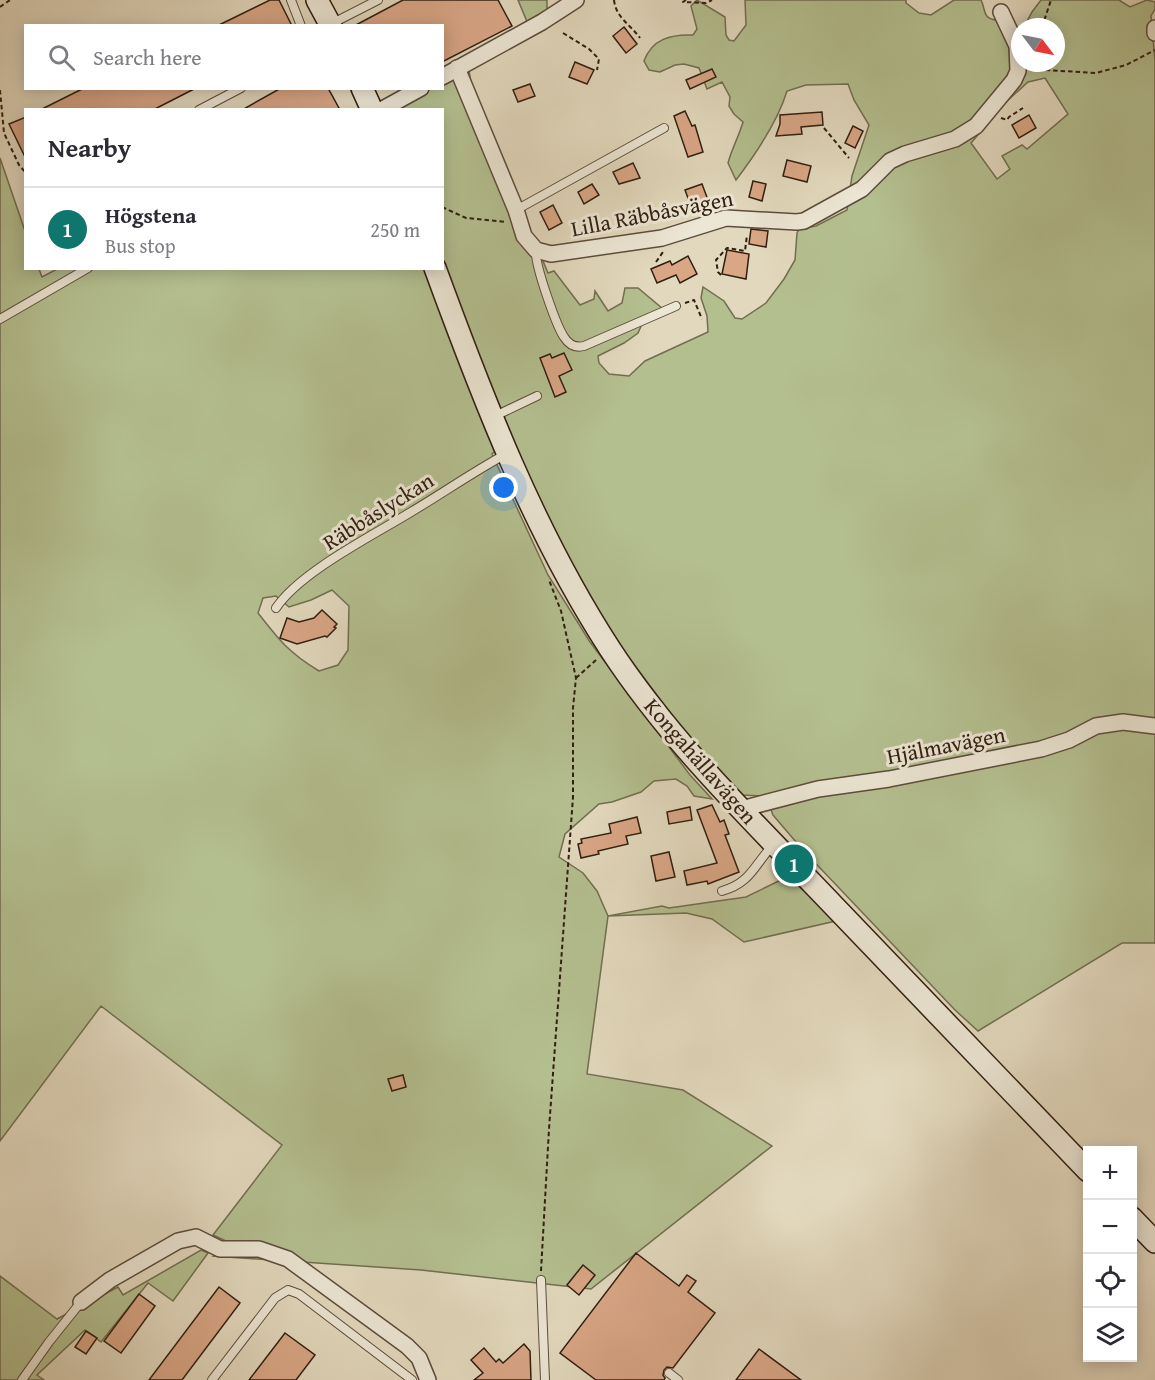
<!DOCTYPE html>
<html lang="en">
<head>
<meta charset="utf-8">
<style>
  body { margin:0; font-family:"Gentium Book Plus",serif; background:#f7f7f7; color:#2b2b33 }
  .controls { position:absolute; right:18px; bottom:18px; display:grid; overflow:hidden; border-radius:0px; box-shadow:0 3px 15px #0003 }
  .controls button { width:54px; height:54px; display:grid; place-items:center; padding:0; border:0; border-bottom:2px solid #e1e1e2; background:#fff; color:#2b2b33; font:30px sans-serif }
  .compass { position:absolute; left:1011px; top:18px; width:54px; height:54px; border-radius:50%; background:#fff; box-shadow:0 3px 15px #0003; rotate:122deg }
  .you { position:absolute; left:504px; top:488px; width:21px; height:21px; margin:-15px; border:4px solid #fff; border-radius:50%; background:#1a73e8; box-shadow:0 0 0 9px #1a73e833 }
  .badge { display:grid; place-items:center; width:39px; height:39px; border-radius:50%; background:#0f766e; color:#fff; font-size:20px; font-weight:700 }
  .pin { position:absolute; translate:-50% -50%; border:3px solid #fff; box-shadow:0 2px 6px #0006 }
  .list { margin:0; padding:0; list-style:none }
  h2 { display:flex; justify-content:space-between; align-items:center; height:78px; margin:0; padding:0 24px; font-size:26px }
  h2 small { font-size:20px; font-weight:400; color:#7c7c81 }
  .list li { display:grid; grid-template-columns:39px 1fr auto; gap:18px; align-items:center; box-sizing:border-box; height:84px; padding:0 24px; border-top:2px solid #e1e1e2 }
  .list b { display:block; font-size:22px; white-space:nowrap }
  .list p { margin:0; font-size:20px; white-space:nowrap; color:#7c7c81 }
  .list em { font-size:20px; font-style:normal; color:#7c7c81 }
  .icon { flex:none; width:33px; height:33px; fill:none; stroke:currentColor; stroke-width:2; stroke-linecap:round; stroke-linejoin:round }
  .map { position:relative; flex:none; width:1155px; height:1380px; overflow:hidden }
  .search { position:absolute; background:#fff; box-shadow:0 3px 15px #0003; left:24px; top:24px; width:420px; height:66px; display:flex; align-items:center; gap:15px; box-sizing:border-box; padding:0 21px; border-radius:0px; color:#7c7c81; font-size:22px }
  .panel { position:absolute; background:#fff; box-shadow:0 3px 15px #0003; left:24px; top:108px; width:420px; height:162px; border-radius:0px }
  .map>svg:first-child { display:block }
  .green { fill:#b4bf90; stroke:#726e50; stroke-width:1.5; fill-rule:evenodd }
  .building { fill:#d9a686; stroke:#311e11; stroke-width:1.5 }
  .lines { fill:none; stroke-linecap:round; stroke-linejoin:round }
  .lane-casing { stroke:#5d4c3c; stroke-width:10 }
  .street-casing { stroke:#5d4c3c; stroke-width:18 }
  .secondary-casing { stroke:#311e11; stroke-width:24 }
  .path { stroke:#311e11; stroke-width:2; stroke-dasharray:4.5 3; stroke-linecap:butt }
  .lane { stroke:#ece6d4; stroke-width:8 }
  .street { stroke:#ece6d4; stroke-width:15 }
  .secondary { stroke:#ece6d4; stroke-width:21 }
  .labels { text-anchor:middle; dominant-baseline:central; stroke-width:6; stroke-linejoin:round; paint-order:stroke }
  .street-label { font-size:22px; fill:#311e11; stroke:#ece6d4 }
</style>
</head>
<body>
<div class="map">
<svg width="1155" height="1380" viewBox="0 0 1155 1380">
  <rect width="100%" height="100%" fill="#e2d8bd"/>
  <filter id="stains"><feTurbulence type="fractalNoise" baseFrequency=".00333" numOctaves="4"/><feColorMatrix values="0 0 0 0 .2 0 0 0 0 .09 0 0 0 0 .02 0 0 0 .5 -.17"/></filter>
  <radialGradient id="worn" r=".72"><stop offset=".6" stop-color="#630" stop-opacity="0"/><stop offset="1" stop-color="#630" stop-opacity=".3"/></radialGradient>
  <!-- green -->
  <g class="green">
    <path d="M518 0H547V10L528 24Z"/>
    <path d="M697 0 725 17 726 35 729 40 734 41 746 25 745 0H906V3L919 13 931 15 954 0H981C986 10 982 18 996 20L1020 63H1056V27H1024L1032 12 1041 0H1119L1130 7 1147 0 1155 2V9L1151 16 1155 61V943H1122L978 1031 955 1010 802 849 773 815 766 796 741 795 683 730 627 655 592 602 548 519 510 438 492 454 548 575 590 642 690 775 712 799 694 796 687 786 676 779 654 781 641 792 612 802 599 804 565 834 559 857 583 873 597 891 608 916 662 906 669 908 746 897 787 877 840 920 744 942 712 919 686 913 608 916 587 1074 683 1090 772 1146 591 1289 421 1270 213 1256 226 1241 213 1235 282 1145 101 1006 0 1141V158L25 231 26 268 39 269 42 277 59 268H442V110L384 109 429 89 442 88 443 82 469 70 472 90 548 273 554 271 580 305 594 299 595 291 608 311 622 303 625 288H638L663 309 642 324 638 333 624 343 598 356 599 363 609 374 629 376 645 361 708 332 707 316 701 298 703 287 724 301 735 318 742 319 766 303 784 279 795 260 797 233 799 229 816 226 847 210 852 176 869 125 854 100 848 84 806 85 787 91C778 121 755 155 736 180L728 163C732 148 739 136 743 122L734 114 729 106 730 97 722 82 707 89 699 68 684 64 675 65 660 72 649 70 644 61C652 39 671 34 693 35L697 29 691 6ZM1045 78 1068 114 1027 149 1022 145 1002 156 1010 169 997 179 971 143 1006 102 1028 82ZM332 590 349 606 348 650 338 665 319 671C289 653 279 640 258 613L263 598 276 596 289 607 311 600Z"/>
    <path d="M201 1250 208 1253 173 1301 148 1283 101 1342 85 1330 37 1375 44 1380H0V1276L57 1319 118 1287 123 1295Z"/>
  </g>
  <!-- building -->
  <g class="building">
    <path d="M270 0H279L292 26H217Z"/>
    <path d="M403 0H498L512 26 442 62V26H354Z"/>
    <path d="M624 27 637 44 626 53 613 36Z"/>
    <path d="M575 62 594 70 587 84 569 77Z"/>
    <path d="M712 69 716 77 690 89 686 80Z"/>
    <path d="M530 84 535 96 518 102 513 90Z"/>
    <path d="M84 88H196L153 110H40Z"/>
    <path d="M281 88H328L340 110H242Z"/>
    <path d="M685 111 692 126 695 125 703 152 688 157 674 116Z"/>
    <path d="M822 112 823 125 801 127 802 134 776 136 780 124V115Z"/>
    <path d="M1029 115 1036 128 1019 138 1012 125Z"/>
    <path d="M26 117V159L9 124Z"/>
    <path d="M853 126 863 131 855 148 845 143Z"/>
    <path d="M787 160 811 166 807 182 783 176Z"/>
    <path d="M633 163 640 178 619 184 613 172Z"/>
    <path d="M753 181 766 184 762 201 749 197Z"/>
    <path d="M592 184 599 195 584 204 578 192Z"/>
    <path d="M702 184 711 208 694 214 685 190Z"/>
    <path d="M553 205 562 223 549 230 540 212Z"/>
    <path d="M751 229 768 231 766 247 749 244Z"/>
    <path d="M727 250 749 254 746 279 722 274Z"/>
    <path d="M688 256 697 274 680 283 676 275 657 283 651 269 670 261 672 265Z"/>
    <path d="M564 353 572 370 559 376 566 392 555 397 540 358 550 354 552 358Z"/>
    <path d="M322 610 337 624 334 627 336 628 327 637 325 636 297 644 280 638 287 618 299 622 314 618Z"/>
    <path d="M712 805 720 822 724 820 729 834 725 835 739 872 708 884 707 881 687 885 684 871 717 863 697 810Z"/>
    <path d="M690 807 692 820 669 824 667 812Z"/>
    <path d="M637 817 641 833 626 836 628 844 598 851 599 854 581 858 578 844 582 843 581 839 611 833 609 824Z"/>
    <path d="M669 852 675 877 656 881 651 856Z"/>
    <path d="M403 1075 406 1087 392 1091 388 1079Z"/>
    <path d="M636 1253 679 1286 687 1275 696 1281 688 1292 715 1313 673 1368 667 1367 664 1370 663 1375 665 1378 664 1380H596L560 1353Z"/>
    <path d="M583 1265 595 1275 579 1295 567 1285Z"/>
    <path d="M219 1287 240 1303 182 1380H149Z"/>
    <path d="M139 1294 155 1306 121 1353 104 1341Z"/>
    <path d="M86 1331 97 1338 86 1354 75 1347Z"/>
    <path d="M285 1333 315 1355 296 1380H249Z"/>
    <path d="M524 1344 530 1351 531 1380H474L483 1373 471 1360 484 1348 496 1362 499 1359 503 1363Z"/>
    <path d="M759 1349 801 1380H736Z"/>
  </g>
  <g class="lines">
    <defs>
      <g id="lane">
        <path d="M291 0 301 26"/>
        <path d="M331 24 378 0"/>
        <path d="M199 110 241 88"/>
        <path d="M516 210 664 128"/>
        <path d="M536 250C534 263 556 325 564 337 569 345 576 348 584 346L676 306"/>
        <path d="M0 319 88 268"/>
        <path d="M495 416 537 396"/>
        <path d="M276 608C300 572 372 536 411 512 443 493 473 472 506 454"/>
        <path d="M722 891C751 883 754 865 773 845"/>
        <path d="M541 1280 545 1380"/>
        <path d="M669 1373 678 1380"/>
        <path d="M22 1380 49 1342 81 1302"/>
        <path d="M212 1380 275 1298 288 1290 299 1294 412 1380"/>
      </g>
      <g id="street">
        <path d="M1155 28V33"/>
        <path d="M457 68 516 210 524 236 536 250 551 254 662 238 726 218 797 222 804 221 862 189 890 161 905 154 955 139 976 126 1014 80 1018 71 1017 46 1001 12"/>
        <path d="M442 77 542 22 576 0"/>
        <path d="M381 110 421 88"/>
        <path d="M744 812 749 807 818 789 889 779 1041 749 1069 740 1096 726 1123 722 1155 726"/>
        <path d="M81 1302 110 1280 178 1241 196 1237 220 1249H259L288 1259 407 1346 419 1358 428 1380"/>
      </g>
      <g id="secondary">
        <path d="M317 0 331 26"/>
        <path d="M362 88 372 110"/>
        <path d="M435 268C483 399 534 532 610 649 672 744 755 823 833 905 918 993 1003 1082 1088 1171"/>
        <path d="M1132 1218 1155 1242"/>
      </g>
    </defs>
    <!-- lane casing -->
    <use href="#lane" class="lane-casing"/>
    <!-- street casing -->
    <use href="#street" class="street-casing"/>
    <!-- secondary casing -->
    <use href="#secondary" class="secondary-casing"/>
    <!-- path -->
    <g class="path">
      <path d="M614 0C616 18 630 24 640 38"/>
      <path d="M686 0 683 2 706 3 712 0"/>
      <path d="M0 7 10 0"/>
      <path d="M1042 27 1051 0"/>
      <path d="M563 33 589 49 599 59 597 70"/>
      <path d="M1031 69 1039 68 1045 70 1096 73 1126 65 1155 50"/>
      <path d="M0 90 4 133 19 165 26 173"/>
      <path d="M1001 118 1007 120 1009 117 1023 108"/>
      <path d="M824 128 849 158"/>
      <path d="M442 207 466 218 506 222"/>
      <path d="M656 262 663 252"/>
      <path d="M721 275 718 272 716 260 727 248 745 251 747 235"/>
      <path d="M685 303 694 300 702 319"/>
      <path d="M576 678 596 660"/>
      <path d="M541 1271 549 1129 573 797V708L576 678 561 611 549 580"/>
    </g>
    <!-- lane -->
    <use href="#lane" class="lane"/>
    <!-- street -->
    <use href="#street" class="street"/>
    <!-- secondary -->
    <use href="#secondary" class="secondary"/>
  </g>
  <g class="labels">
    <!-- street labels -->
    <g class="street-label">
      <text transform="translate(652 213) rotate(-11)">Lilla Räbbåsvägen</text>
      <text transform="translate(378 511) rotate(-32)">Räbbåslyckan</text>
      <text transform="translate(946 745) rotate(-11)">Hjälmavägen</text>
      <text transform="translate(701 761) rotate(49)">Kongahällavägen</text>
    </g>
  </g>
  <rect width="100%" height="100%" filter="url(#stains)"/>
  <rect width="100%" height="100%" fill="url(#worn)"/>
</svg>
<div class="controls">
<button>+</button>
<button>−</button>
<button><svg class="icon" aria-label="locate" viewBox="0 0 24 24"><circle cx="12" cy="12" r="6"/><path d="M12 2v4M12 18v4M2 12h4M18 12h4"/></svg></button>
<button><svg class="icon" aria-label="layers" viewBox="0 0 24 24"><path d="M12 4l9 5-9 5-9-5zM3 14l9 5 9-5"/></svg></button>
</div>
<svg class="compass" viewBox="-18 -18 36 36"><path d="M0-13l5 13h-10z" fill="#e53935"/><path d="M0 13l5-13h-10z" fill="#7c7c81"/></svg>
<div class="you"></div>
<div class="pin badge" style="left:794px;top:864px">1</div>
<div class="search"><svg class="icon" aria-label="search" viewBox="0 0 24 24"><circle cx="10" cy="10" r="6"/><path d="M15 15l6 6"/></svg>Search here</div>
<section class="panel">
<h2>Nearby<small></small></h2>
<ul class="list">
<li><span class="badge">1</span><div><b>Högstena</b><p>Bus stop</p></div><em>250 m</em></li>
</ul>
</section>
</div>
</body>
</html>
